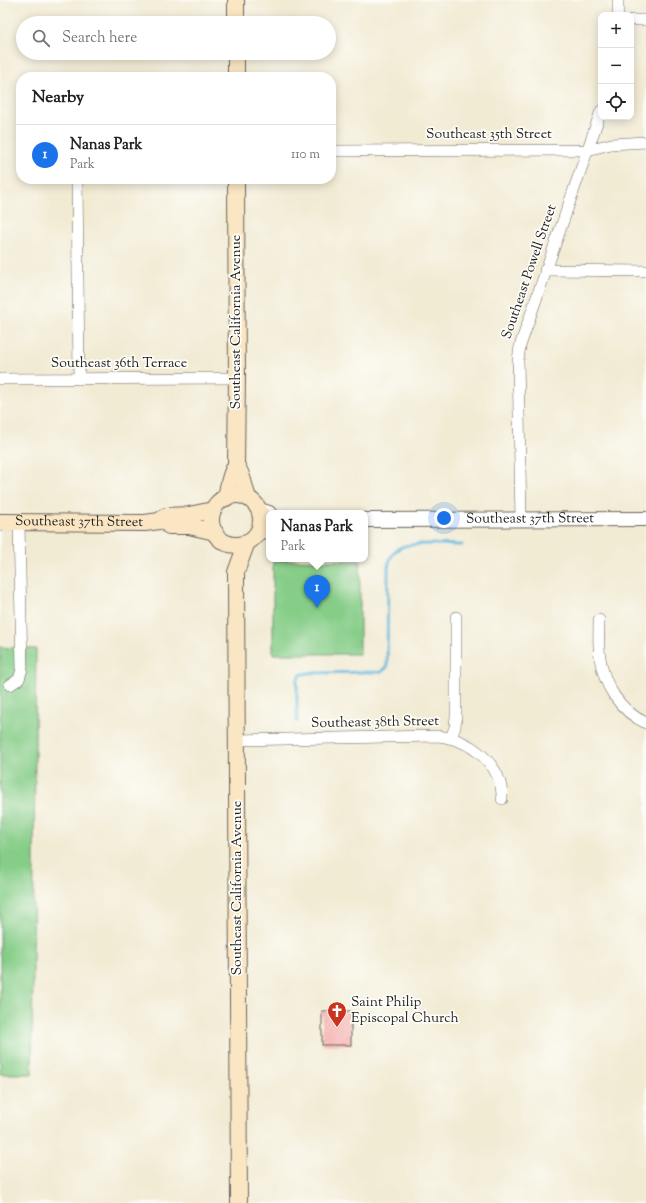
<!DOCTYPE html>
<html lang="en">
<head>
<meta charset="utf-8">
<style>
  body { margin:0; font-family:"Sorts Mill Goudy",serif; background:#f6f6f6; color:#202124 }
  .controls { position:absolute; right:12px; top:12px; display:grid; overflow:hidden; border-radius:8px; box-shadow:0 2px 10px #0003 }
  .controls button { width:36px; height:36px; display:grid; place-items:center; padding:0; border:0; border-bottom:1px solid #e0e0e0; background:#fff; color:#202124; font:20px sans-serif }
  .you { position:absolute; left:444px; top:518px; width:14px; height:14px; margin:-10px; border:3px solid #fff; border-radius:50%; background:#1a73e8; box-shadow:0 0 0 6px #1a73e833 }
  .badge { display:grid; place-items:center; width:26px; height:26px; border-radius:50%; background:#1a73e8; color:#fff; font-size:13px; font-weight:700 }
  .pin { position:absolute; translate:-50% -33px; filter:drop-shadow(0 1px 2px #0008) }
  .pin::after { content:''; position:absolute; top:21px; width:14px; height:12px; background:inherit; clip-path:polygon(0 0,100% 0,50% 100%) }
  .popup { position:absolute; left:266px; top:510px; width:102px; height:52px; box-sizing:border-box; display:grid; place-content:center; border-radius:8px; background:#fff; filter:drop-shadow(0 1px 3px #0005); font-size:13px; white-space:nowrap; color:#757577 }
  .popup b { font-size:15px; color:#202124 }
  .popup::after { content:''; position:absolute; left:50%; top:100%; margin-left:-8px; border:8px solid transparent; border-top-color:#fff }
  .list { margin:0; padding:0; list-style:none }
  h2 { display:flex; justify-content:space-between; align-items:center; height:52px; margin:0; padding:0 16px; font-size:17px }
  h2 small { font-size:13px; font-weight:400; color:#757577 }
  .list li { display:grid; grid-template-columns:26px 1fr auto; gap:12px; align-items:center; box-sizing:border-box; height:60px; padding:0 16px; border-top:1px solid #e0e0e0 }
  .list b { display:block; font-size:15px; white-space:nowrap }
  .list p { margin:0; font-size:13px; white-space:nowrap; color:#757577 }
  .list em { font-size:13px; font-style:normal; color:#757577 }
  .icon { flex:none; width:22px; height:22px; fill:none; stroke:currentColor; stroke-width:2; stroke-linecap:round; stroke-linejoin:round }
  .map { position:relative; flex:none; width:646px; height:1203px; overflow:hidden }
  .search { position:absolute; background:#fff; box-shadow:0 2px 10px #0003; left:16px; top:16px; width:320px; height:44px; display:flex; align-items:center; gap:10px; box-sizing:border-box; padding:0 14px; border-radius:22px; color:#757577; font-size:15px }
  .panel { position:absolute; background:#fff; box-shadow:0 2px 10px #0003; left:16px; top:72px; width:320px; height:112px; border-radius:16px }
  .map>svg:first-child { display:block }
  .park { fill:#86cd88; stroke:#517452 }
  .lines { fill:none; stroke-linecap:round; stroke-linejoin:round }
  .stream { stroke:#5eb4da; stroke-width:3 }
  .building { fill:url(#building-hatch) }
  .minor-casing { stroke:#67645c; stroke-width:12 }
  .tertiary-casing { stroke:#67645c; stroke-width:16 }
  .secondary-casing { stroke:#67645c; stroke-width:18 }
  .minor { stroke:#fff; stroke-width:11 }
  .tertiary { stroke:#fff; stroke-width:14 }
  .secondary { stroke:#fbe6c4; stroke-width:16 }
  .labels { text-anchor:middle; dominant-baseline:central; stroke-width:3.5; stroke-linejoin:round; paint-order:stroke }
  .street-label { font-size:14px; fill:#1c1c1c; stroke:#fdfcf7 }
  .poi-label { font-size:14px; fill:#1c1c1c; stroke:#fdfcf7; text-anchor:start }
</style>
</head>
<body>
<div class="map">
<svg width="646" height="1203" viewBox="0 0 646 1203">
  <defs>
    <pattern id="building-hatch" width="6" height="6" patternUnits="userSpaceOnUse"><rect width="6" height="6" fill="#f8aaa8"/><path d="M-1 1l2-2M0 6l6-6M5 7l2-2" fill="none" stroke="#d49290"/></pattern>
  </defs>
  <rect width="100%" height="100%" fill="#fdfcf7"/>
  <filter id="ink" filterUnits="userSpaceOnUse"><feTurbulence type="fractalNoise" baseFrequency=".025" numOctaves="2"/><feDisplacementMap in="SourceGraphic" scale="8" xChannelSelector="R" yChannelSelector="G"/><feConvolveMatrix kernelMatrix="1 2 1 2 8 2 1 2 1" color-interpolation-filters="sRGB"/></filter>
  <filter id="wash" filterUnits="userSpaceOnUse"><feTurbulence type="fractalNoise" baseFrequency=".012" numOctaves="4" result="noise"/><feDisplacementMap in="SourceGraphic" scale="16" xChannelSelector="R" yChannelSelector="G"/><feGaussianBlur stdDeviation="0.9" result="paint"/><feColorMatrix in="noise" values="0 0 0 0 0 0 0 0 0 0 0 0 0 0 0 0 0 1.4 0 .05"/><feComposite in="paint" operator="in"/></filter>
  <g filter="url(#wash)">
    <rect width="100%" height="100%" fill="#f2ebd4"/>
    <!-- park -->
    <g class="park">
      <path d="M273 560 360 561V654H273Z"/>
      <path d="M0 647 36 649 32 1074H0Z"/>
    </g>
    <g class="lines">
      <!-- stream -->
      <path class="stream" d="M297 721V681L300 675 308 673 381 672 387 667 388 568C391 543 410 544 431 544 441 544 452 545 462 545"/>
    </g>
    <g id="blocks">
      <!-- building -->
      <rect class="building" x="322" y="1011" width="29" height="34"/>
    </g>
  </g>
  <g filter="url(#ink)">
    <use href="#blocks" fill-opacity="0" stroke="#67645c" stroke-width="1"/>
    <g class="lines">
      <defs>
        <g id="minor">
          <path d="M618 0V15"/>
          <path d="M631 20H646"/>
          <path d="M331 151 587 150 611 144 646 142"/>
          <path d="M77 179 79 379"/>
          <path d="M545 270 646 271"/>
          <path d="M0 379 237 378"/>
          <path d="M521 520 518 360 520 346 601 111"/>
          <path d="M599 620C599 633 598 646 600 658 604 686 620 711 646 723"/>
          <path d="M10 685 19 679 22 669 19 523"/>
          <path d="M451 738 455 727 456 716V617"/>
          <path d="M236 740 436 736C469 738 503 764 502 799"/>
        </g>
        <g id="tertiary">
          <path d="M259 510 269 513"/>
          <path id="s1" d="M365 520 646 519"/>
          <path d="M258 533 269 529"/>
        </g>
        <g id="secondary">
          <path d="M236 0V23"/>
          <path d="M236 53V77"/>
          <path d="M236 465C243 474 244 487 248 498"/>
          <circle cx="236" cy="520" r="25"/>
          <path d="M226 498C228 487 230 474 236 465L237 378 236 179"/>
          <path id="s2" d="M0 522 145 523 159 521 166 516 189 515 213 510"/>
          <path d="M169 526H189L215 532"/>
          <path d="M239 1203 236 572 247 542"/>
        </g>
      </defs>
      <!-- minor casing -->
      <use href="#minor" class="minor-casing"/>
      <!-- tertiary casing -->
      <use href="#tertiary" class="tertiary-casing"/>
      <!-- secondary casing -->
      <use href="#secondary" class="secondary-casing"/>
      <!-- minor -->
      <use href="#minor" class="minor"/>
      <!-- tertiary -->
      <use href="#tertiary" class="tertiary"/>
      <!-- secondary -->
      <use href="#secondary" class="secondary"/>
    </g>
  </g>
  <!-- icons -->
  <defs>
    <symbol id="church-pin" viewBox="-11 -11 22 30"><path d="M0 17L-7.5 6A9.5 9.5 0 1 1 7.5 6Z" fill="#c8321e" stroke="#fdfcf7"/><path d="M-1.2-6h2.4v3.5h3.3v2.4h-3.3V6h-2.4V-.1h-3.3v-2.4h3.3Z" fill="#fff"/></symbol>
  </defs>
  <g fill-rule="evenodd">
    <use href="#church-pin" x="326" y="1000" width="22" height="30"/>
  </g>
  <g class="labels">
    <!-- street labels -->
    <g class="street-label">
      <text x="489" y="135">Southeast 35th Street</text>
      <text transform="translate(530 272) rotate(-71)">Southeast Powell Street</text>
      <text transform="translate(237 322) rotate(-90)">Southeast California Avenue</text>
      <text x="119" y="364">Southeast 36th Terrace</text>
      <text stroke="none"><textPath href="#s1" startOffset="165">Southeast 37th Street</textPath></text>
      <text stroke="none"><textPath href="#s2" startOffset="79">Southeast 37th Street</textPath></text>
      <text transform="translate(375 723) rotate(-1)">Southeast 38th Street</text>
      <text transform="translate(238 888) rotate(-90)">Southeast California Avenue</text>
    </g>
    <!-- poi labels -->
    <g class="poi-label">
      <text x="351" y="1003">Saint Philip<tspan x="351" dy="16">Episcopal Church</tspan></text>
    </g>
  </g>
</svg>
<div class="controls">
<button>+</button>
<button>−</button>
<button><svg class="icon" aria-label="locate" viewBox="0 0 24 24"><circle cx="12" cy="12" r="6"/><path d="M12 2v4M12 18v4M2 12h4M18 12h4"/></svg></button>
</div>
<div class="you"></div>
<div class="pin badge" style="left:317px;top:608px">1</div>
<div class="popup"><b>Nanas Park</b>Park</div>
<div class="search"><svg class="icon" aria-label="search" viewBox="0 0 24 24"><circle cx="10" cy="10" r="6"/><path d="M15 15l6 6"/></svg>Search here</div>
<section class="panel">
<h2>Nearby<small></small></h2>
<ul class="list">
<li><span class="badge">1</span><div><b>Nanas Park</b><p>Park</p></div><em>110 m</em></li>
</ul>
</section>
</div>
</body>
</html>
